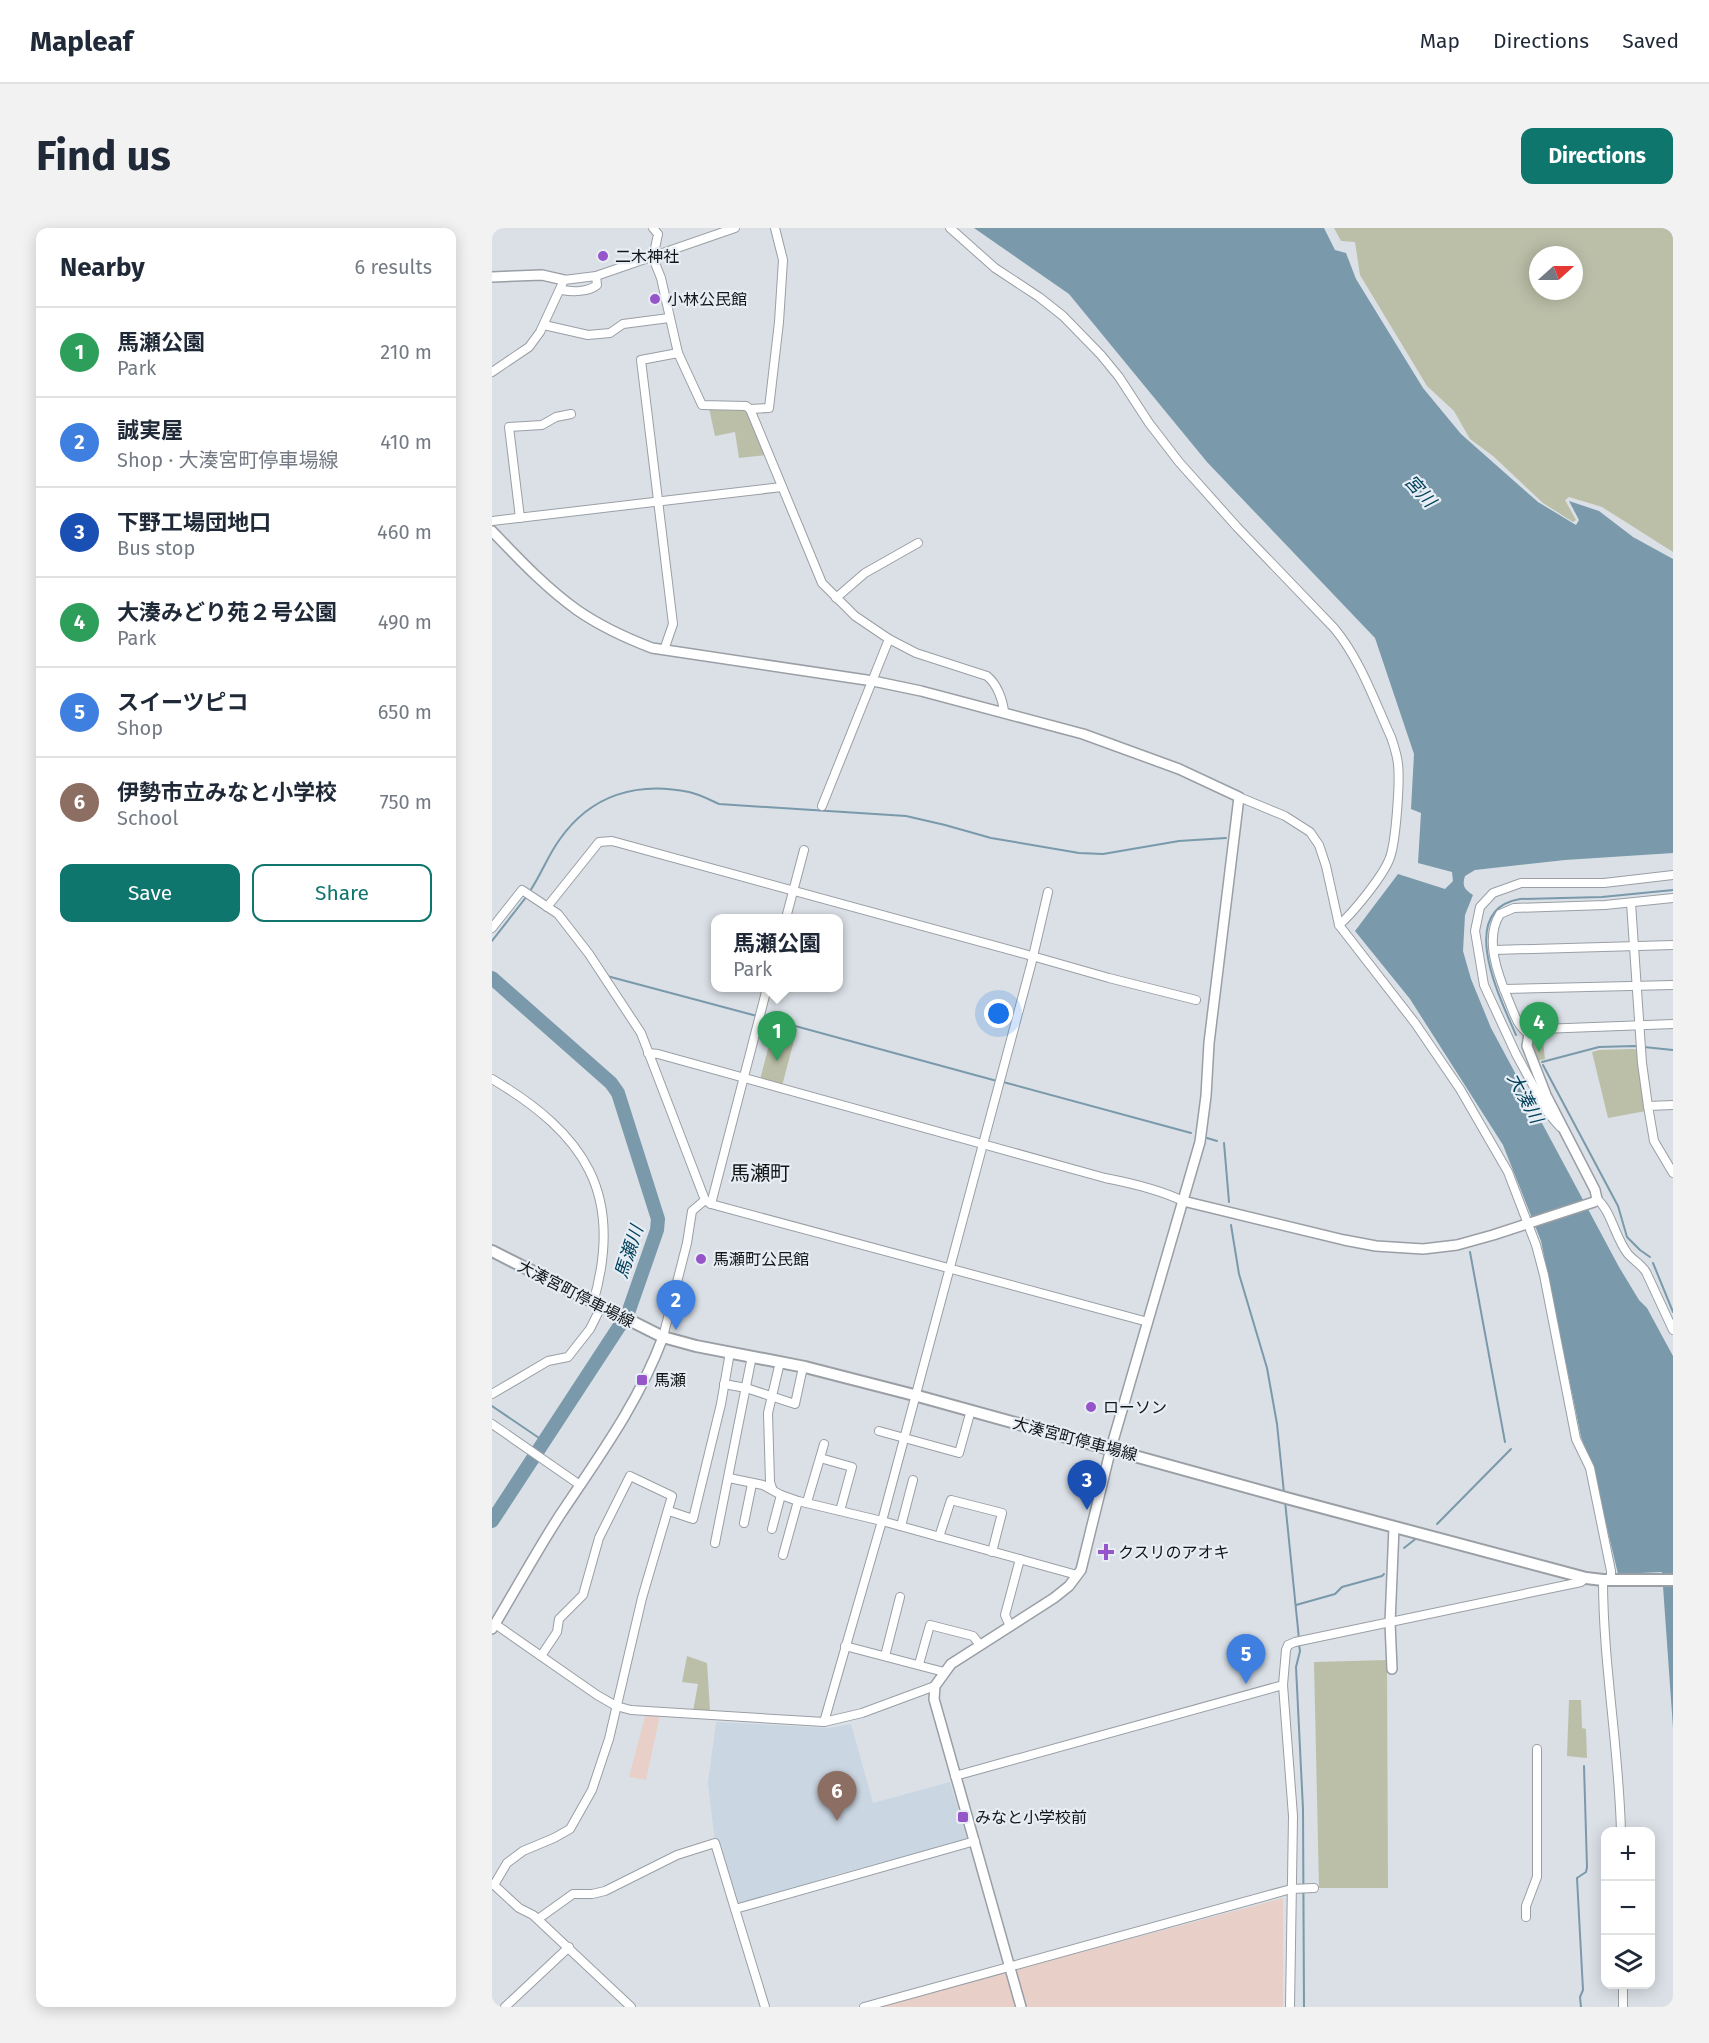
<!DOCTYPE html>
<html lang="en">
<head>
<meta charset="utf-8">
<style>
  body { margin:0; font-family:"Fira Sans","Noto Sans JP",sans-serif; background:#f2f2f3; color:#1f2937 }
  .controls { position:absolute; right:18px; bottom:18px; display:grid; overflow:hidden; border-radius:12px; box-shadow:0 3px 15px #0003 }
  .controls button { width:54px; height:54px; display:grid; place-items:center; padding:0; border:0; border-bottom:2px solid #e0e1e3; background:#fff; color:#1f2937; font:30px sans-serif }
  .compass { position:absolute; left:1037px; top:18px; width:54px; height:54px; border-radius:50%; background:#fff; box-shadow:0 3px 15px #0003; rotate:69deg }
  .you { position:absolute; left:507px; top:786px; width:21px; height:21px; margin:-15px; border:4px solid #fff; border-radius:50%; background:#1a73e8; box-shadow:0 0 0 9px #1a73e833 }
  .badge { display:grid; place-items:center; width:39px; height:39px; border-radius:50%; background:#0f766e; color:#fff; font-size:20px; font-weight:700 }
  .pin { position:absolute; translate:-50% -50px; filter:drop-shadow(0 2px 3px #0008) }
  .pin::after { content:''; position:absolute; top:32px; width:21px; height:18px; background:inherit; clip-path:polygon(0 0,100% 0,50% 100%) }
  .popup { position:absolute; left:219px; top:686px; width:132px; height:78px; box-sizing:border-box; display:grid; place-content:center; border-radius:12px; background:#fff; filter:drop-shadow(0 2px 4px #0005); font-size:20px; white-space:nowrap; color:#747a83 }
  .popup b { font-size:22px; color:#1f2937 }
  .popup::after { content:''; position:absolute; left:50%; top:100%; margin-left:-12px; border:12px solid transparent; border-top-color:#fff }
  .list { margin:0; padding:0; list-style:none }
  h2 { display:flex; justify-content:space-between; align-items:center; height:78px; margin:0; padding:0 24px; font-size:26px }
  h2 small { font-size:20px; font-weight:400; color:#747a83 }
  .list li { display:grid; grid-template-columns:39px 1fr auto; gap:18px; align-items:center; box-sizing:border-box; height:90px; padding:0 24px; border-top:2px solid #e0e1e3 }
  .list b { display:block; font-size:22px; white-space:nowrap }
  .list p { margin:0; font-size:20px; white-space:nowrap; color:#747a83 }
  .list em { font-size:20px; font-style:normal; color:#747a83 }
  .actions { display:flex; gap:12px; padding:18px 24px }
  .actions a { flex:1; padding:14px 0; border:2px solid #0f766e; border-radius:12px; text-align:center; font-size:21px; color:#0f766e }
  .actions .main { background:#0f766e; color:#fff }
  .icon { flex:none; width:33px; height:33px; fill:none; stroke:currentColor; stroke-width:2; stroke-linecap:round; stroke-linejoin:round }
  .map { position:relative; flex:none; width:1181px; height:1779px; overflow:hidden; border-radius:12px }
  header { display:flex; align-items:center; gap:36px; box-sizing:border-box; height:84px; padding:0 30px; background:#fff; border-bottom:2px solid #e0e1e3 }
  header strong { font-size:28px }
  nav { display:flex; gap:33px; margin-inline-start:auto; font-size:21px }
  .intro { display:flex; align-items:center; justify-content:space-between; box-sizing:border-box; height:144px; padding:0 36px }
  h1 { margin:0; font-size:42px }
  .button { padding:15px 27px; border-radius:12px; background:#0f766e; color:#fff; font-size:21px; font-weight:700 }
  main { display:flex; gap:36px; padding:0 36px }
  aside { flex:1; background:#fff; border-radius:12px; box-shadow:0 3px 15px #0003 }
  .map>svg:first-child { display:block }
  .industrial { fill:#e8cfc8 }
  .built { fill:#cad6e2 }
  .green { fill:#bbbfa8; fill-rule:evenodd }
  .water { fill:#7a99ab }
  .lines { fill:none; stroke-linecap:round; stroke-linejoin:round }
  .stream { stroke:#7a99ab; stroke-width:2 }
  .river { stroke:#7a99ab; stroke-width:14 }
  .minor-casing { stroke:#999fa5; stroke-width:10 }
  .tertiary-casing { stroke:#999fa5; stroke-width:12 }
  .secondary-casing { stroke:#999fa5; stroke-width:14 }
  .minor { stroke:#fff; stroke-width:8 }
  .tertiary { stroke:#fff; stroke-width:9 }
  .secondary { stroke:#fff; stroke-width:10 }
  .poi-dot { fill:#9755ca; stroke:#e7edf4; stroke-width:2 }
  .labels { text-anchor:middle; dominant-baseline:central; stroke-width:4.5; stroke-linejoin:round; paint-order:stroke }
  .poi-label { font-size:16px; fill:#131517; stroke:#e7edf4; text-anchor:start }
  .street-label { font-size:16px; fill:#131517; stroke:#e7edf4 }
  .water-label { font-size:18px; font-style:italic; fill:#00415b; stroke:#e7edf4 }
  .quarter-label { font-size:20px; fill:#131517; stroke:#e7edf4 }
</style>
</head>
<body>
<header>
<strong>Mapleaf</strong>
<nav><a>Map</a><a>Directions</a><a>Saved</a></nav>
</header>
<div class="intro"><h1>Find us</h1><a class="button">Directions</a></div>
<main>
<aside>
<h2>Nearby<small>6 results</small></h2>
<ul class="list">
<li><span class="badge" style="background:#2e9e5b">1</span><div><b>馬瀬公園</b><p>Park</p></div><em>210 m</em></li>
<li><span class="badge" style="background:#3f7fe0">2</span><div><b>誠実屋</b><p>Shop · 大湊宮町停車場線</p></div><em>410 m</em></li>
<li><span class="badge" style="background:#1a4fb4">3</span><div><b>下野工場団地口</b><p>Bus stop</p></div><em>460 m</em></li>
<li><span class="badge" style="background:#2e9e5b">4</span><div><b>大湊みどり苑２号公園</b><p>Park</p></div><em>490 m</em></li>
<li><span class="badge" style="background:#3f7fe0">5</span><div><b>スイーツピコ</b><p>Shop</p></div><em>650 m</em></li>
<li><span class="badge" style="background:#8d6e63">6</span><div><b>伊勢市立みなと小学校</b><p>School</p></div><em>750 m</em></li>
</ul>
<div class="actions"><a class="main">Save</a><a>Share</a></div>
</aside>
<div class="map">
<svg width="1181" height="1779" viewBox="0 0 1181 1779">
  <rect width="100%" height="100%" fill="#dae0e6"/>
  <!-- industrial -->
  <g class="industrial">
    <path d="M154 1485 168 1487 154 1552 137 1549Z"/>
    <path d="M791 1670V1779H385Z"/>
  </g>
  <!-- built -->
  <path class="built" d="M224 1494 337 1500 359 1496 381 1575 458 1554 475 1611 335 1649 243 1681 223 1615 216 1555Z"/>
  <!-- green -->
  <g class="green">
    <path d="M842 0H1181V324L1110 279 1077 269 1073 272 1084 292 1081 294 1051 275 1001 228 978 211 962 183 935 158 868 47 863 14 849 13ZM1046 27H1082V63H1046Z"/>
    <path d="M217 180 253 181 256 183 275 227 247 230 243 204 223 208Z"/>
    <path d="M269 791 305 801 290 858 268 852 278 813 264 809Z"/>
    <path d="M1047 805H1050L1053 831 1045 833 1039 818Z"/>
    <path d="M1142 821 1146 822 1154 883 1116 890 1100 824 1107 822Z"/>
    <path d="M195 1428 215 1435 218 1483H201L206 1456 190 1454Z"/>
    <path d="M895 1432 896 1660H827L822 1434Z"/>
    <path d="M1077 1472H1089L1090 1500 1094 1501 1095 1530 1075 1528Z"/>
  </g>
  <!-- water -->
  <path class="water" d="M482 0H832L843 22 854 25 864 51 931 160 969 206 1046 274 1084 297 1087 292 1077 273 1107 283 1141 309 1181 331V625L1073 632 983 642 973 648C970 658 972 661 981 667L973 687 971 723 979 751 999 800 1127 1039 1147 1072 1155 1080 1181 1128V1500L1170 1344 1126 1346 1100 1237 1089 1209 1049 1013 1011 917 918 771 863 703 906 646 953 661 961 653 960 644 926 635 929 585 919 581 922 526 883 410 715 234 577 66Z"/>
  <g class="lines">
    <!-- stream -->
    <g class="stream">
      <path d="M38 663C49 647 56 627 68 611 99 567 145 553 197 564 207 566 218 572 227 576L414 588 453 597 499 610 587 625 611 626 687 613 734 610"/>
      <path d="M0 713 35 668"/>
      <path d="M115 748 265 788"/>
      <path d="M270 789 505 853"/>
      <path d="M1024 807C1009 772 963 682 1028 671L1110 669 1181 662"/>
      <path d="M1050 834 1107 819 1142 818 1181 822"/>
      <path d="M1051 837 1126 978 1135 1009 1148 1022 1158 1029"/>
      <path d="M511 854 699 905"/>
      <path d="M715 910 725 913"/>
      <path d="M732 915 737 974"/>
      <path d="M739 997 747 1046 775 1140 785 1196 792 1265"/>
      <path d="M978 1024 1013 1214"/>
      <path d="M1161 1035 1181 1084"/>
      <path d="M0 1178 53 1214"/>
      <path d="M793 1273 807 1411"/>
      <path d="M945 1296 1019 1221"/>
      <path d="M912 1320 926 1309"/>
      <path d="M804 1377 843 1366 850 1359 890 1348 892 1346"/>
      <path d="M807 1417 808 1423 804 1439 811 1581 812 1779"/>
      <path d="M1089 1779 1088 1769 1091 1762 1085 1650 1094 1644 1095 1639 1092 1538"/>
    </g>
    <!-- river -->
    <path class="river" d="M0 750 119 855 126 865 166 991 165 1002 136 1085 0 1293"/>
    <defs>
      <g id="minor">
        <path d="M161 0 166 6 161 30 169 50 186 125 210 177 254 178 258 181 330 355 363 388 397 411 424 425 495 448C505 456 511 472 512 484"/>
        <path d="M458 0 503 40 547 69 571 88 609 127 627 149 657 195 687 234 745 299 842 400C868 431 882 472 899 509 902 518 905 526 906 536 908 553 904 617 897 632 890 649 861 685 847 697L923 795 968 861 1016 944 1044 1017 1052 1047 1084 1211 1098 1240 1119 1343V1352"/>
        <path d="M70 62C81 64 96 64 105 57L104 48"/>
        <path d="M52 97 96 107 118 105 131 96 177 90"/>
        <path d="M0 144 37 119 48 104 72 52 104 48 243 0"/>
        <path d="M258 181 277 180 287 94 291 32 283 0"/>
        <path d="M28 290 17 199 50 197 64 189 79 186"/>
        <path d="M0 293 290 259"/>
        <path d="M344 370 373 345 426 315"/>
        <path d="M172 422 181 396 149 132 186 125"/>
        <path d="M747 569 793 588 818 604 827 617 834 638 847 697"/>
        <path d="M330 578 397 411"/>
        <path d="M1139 675 1150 835 1156 878"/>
        <path d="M55 679 107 614 120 613 540 728 617 750 704 772"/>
        <path d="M294 690 312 622"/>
        <path d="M0 700 30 662 66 686 97 726 149 805 213 972 219 976 656 1094"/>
        <path d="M1002 722 1181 717"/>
        <path d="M1012 761 1181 757"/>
        <path d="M1049 801 1181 796"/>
        <path d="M1037 806C1025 798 1022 785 1016 771 1006 747 992 711 1008 686L1022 680 1113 677 1181 670"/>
        <path d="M156 825 166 826 613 950C639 955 666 961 691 973"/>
        <path d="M0 851C93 906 133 966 101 1075"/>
        <path d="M1181 877 1156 878 1162 913 1181 945"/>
        <path d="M1068 899 1056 885 1024 826 992 757 983 703 988 679 1001 665 1029 655H1112L1181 647"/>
        <path d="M1105 971C1120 984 1123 1010 1136 1026 1142 1033 1149 1036 1154 1044L1181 1102"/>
        <path d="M219 976 275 760"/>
        <path d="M171 1109 195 1015 200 983 213 972"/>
        <path d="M232 1156 254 1160 303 1176 311 1139"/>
        <path d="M0 1166 56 1133 76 1129 98 1101 109 1079"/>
        <path d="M0 1196 88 1257"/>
        <path d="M387 1203 467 1225 479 1182"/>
        <path d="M328 1230 332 1216"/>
        <path d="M237 1250 271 1257 289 1267 306 1273 390 1293 585 1347"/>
        <path d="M280 1260 278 1254 276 1185 288 1134"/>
        <path d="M315 1274 328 1230 360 1239 348 1283"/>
        <path d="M177 1283 201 1291 229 1176 238 1124"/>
        <path d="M252 1295 260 1256"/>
        <path d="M409 1298 421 1252"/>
        <path d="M280 1301 289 1267"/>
        <path d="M447 1309 459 1272 510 1285 500 1324"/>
        <path d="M223 1315 260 1128"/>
        <path d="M291 1327 306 1273"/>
        <path d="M1111 1352C1111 1436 1127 1519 1129 1604"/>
        <path d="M3 1396 105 1467 124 1478 139 1482 332 1494 370 1485 443 1458"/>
        <path d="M518 1398 513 1387 528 1331"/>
        <path d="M353 1418 452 1444"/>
        <path d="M393 1428 408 1369"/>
        <path d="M427 1436 438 1397 481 1408 488 1417"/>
        <path d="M332 1494 390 1293 539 737 556 664"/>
        <path d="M463 1548 791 1457"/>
        <path d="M0 1657H2L27 1680 41 1687 139 1779"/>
        <path d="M2 1657 15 1635 31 1623 62 1610 78 1601 100 1562 117 1511 150 1370 180 1268 138 1248 107 1310 91 1367 67 1391 65 1404 49 1428"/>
        <path d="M243 1681 273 1779"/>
        <path d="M1034 1689V1678L1045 1649V1521"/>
        <path d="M46 1691 81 1666H100L113 1663 185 1627 223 1615 243 1681 483 1613"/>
        <path d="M13 1779 77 1719"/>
        <path d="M372 1779 799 1661 822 1660"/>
        <path d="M798 1779 801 1588 791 1457 794 1422 796 1417 803 1414 1089 1354 1094 1350"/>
        <path d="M1131 1779V1756"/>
      </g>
      <g id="tertiary">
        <path d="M0 49 50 47 72 52"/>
        <path d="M0 303C27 331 53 359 85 382 108 398 134 410 160 420L381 453 429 463 591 506 687 541 747 569 717 815 714 868 708 914 619 1220 589 1342 577 1358 562 1370 459 1436 443 1458 442 1471 529 1779"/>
        <path d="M691 973 852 1012 884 1018 931 1021 965 1017 1001 1007 1102 974 1105 971 1103 962 1054 867 1035 818 1037 806 1041 802 1049 801"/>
        <path d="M0 1401C23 1363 44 1324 68 1287 106 1230 147 1174 171 1109"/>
        <path d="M900 1441 898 1395 902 1299"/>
      </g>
      <path id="secondary" d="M0 1023 171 1109 204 1118 313 1139 422 1167 798 1271 1094 1350 1111 1352H1181"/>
    </defs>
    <!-- minor casing -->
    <use href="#minor" class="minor-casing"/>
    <!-- tertiary casing -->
    <use href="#tertiary" class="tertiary-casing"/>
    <!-- secondary casing -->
    <use href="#secondary" class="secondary-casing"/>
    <!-- minor -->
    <use href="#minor" class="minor"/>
    <!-- tertiary -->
    <use href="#tertiary" class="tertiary"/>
    <!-- secondary -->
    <use href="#secondary" class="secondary"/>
  </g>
  <!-- markers -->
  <g class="poi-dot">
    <circle cx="111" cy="28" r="6"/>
    <circle cx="163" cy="71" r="6"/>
    <circle cx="209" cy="1031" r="6"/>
    <rect x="144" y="1146" width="12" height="12" rx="3"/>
    <circle cx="599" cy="1179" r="6"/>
    <path d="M611 1315h6v6h6v6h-6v6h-6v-6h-6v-6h6z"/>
    <rect x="465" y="1583" width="12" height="12" rx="3"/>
  </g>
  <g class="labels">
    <!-- poi labels -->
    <g class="poi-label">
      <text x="123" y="28">二木神社</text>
      <text x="175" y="71">小林公民館</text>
      <text x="221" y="1031">馬瀬町公民館</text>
      <text x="162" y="1152">馬瀬</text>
      <text x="611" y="1179">ローソン</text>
      <text x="626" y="1324">クスリのアオキ</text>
      <text x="483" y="1589">みなと小学校前</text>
    </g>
    <!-- street labels -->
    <g class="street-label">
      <text transform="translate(84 1066) rotate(27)">大湊宮町停車場線</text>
      <text transform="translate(583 1211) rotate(15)">大湊宮町停車場線</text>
    </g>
    <!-- water labels -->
    <g class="water-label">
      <text transform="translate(928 263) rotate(48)">宮川</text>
      <text transform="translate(1033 870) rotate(62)">大湊川</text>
      <text transform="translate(137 1024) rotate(-72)">馬瀬川</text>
    </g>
    <!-- quarter labels -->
    <g class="quarter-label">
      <text x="268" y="945">馬瀬町</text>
    </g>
  </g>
</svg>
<div class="controls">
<button>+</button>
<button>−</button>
<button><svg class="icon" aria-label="layers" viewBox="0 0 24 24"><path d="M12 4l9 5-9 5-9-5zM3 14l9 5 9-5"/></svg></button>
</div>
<svg class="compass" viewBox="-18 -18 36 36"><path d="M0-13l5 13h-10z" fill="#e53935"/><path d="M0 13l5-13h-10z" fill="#747a83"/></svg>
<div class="you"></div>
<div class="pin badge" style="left:285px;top:833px;background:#2e9e5b">1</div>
<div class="popup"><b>馬瀬公園</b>Park</div>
<div class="pin badge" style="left:184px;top:1102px;background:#3f7fe0">2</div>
<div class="pin badge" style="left:595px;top:1282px;background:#1a4fb4">3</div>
<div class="pin badge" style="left:1047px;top:824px;background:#2e9e5b">4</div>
<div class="pin badge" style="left:754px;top:1456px;background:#3f7fe0">5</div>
<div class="pin badge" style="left:345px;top:1593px;background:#8d6e63">6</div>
</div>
</main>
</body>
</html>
